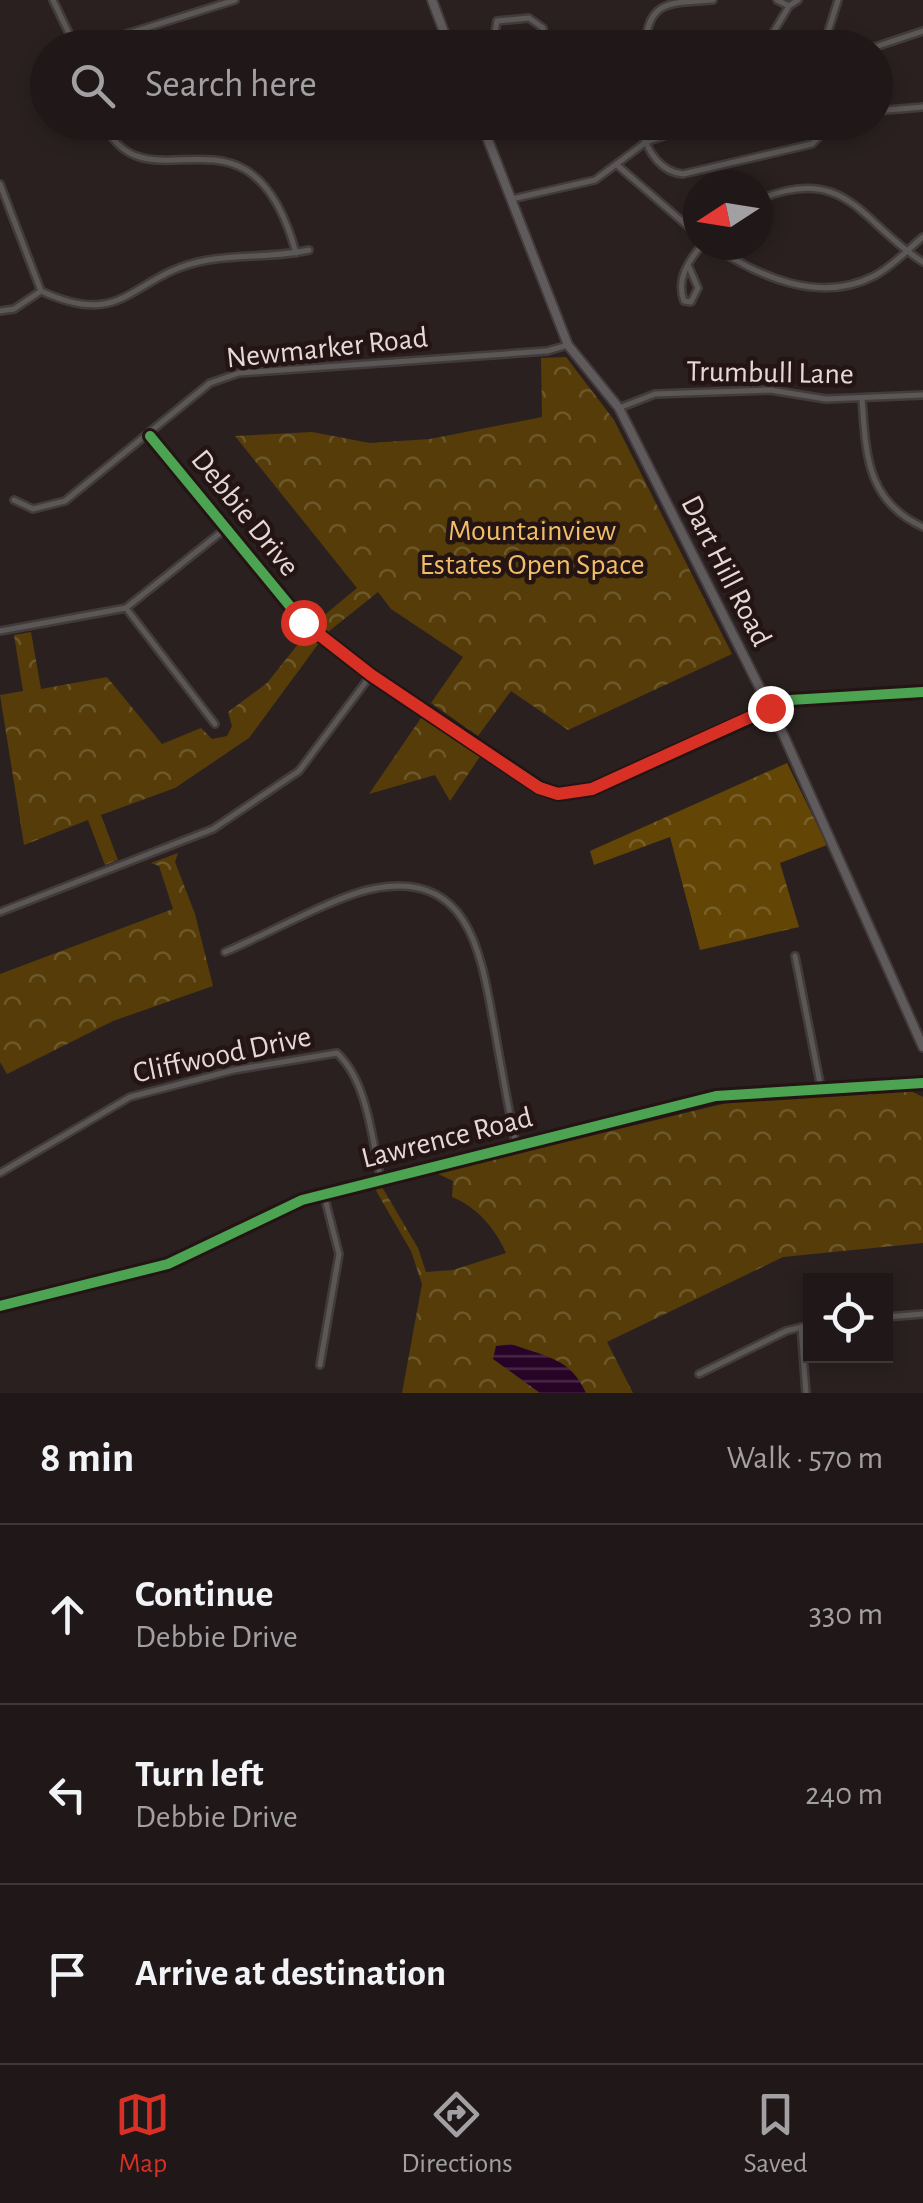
<!DOCTYPE html>
<html lang="en">
<head>
<meta charset="utf-8">
<style>
  body { margin:0; font-family:"Alegreya Sans",sans-serif; background:#2d2525; color:#f1f3f6 }
  .controls { position:absolute; right:30px; bottom:30px; display:grid; overflow:hidden; border-radius:0px; box-shadow:0 5px 15px #0003 }
  .controls button { width:90px; height:90px; display:grid; place-items:center; padding:0; border:0; border-bottom:2px solid #3d3737; background:#201818; color:#f1f3f6; font:50px sans-serif }
  .compass { position:absolute; left:683px; top:170px; width:90px; height:90px; border-radius:50%; background:#201818; box-shadow:0 5px 15px #0003; rotate:258deg }
  .stop { position:absolute; width:30px; height:30px; margin:-22px; border:8px solid #d93025; border-radius:50%; background:#fff }
  .stop.end { background:#d93025; border-color:#fff; box-shadow:0 2px 10px #0008 }
  .list { margin:0; padding:0; list-style:none }
  h2 { display:flex; justify-content:space-between; align-items:center; height:130px; margin:0; padding:0 40px; font-size:42px }
  h2 small { font-size:32px; font-weight:400; color:#a2a0a2 }
  .list li { display:grid; grid-template-columns:65px 1fr auto; gap:30px; align-items:center; box-sizing:border-box; height:180px; padding:0 40px; border-top:2px solid #3d3737 }
  .list b { display:block; font-size:38px; white-space:nowrap }
  .list p { margin:0; font-size:32px; white-space:nowrap; color:#a2a0a2 }
  .list em { font-size:32px; font-style:normal; color:#a2a0a2 }
  .icon { flex:none; width:55px; height:55px; fill:none; stroke:currentColor; stroke-width:2; stroke-linecap:round; stroke-linejoin:round }
  .map { position:relative; flex:none; width:923px; height:1393px; overflow:hidden }
  .search { position:absolute; background:#201818; box-shadow:0 5px 15px #0003; left:30px; right:30px; top:30px; height:110px; display:flex; align-items:center; gap:25px; box-sizing:border-box; padding:0 35px; border-radius:55px; color:#a2a0a2; font-size:38px }
  .sheet { height:670px; background:#201818 }
  nav { display:flex; justify-content:space-around; align-items:center; box-sizing:border-box; height:140px; border-top:2px solid #3d3737; background:#201818; font-size:28px; color:#a2a0a2 }
  nav a { display:grid; justify-items:center; gap:5px }
  nav .on { color:#d93025 }
  .map>svg:first-child { display:block }
  .forest { fill:url(#forest-crowns) }
  .park { fill:url(#park-crowns) }
  .water { fill:url(#water-rules) }
  .lines { fill:none; stroke-linecap:round; stroke-linejoin:round }
  .minor-casing { stroke:#433b3b; stroke-width:10 }
  .secondary-casing { stroke:#433b3b; stroke-width:12 }
  .minor { stroke:#5b5757; stroke-width:5 }
  .secondary { stroke:#5f5b5c; stroke-width:8 }
  .cycleway-casing { stroke:#241413; stroke-width:16 }
  .cycleway { stroke:#4ca352; stroke-width:10 }
  .route { stroke:#d93025; stroke-width:12 }
  .labels { text-anchor:middle; dominant-baseline:central; stroke-width:9; stroke-linejoin:round; paint-order:stroke }
  .street-label { font-size:30px; fill:#e5d9d8; stroke:#241413 }
  .park-label { font-size:30px; fill:#f1be67; stroke:#241413 }
</style>
</head>
<body>
<div class="map">
<svg width="923" height="1393" viewBox="0 0 923 1393">
  <defs>
    <pattern id="forest-crowns" width="20" height="18" patternUnits="userSpaceOnUse" patternTransform="scale(2.5)"><rect width="20" height="18" fill="#634505"/><path d="M2 6a3 3 0 1 1 6 0M12 15a3 3 0 1 1 6 0" fill="none" stroke="#795f29"/></pattern>
    <pattern id="park-crowns" width="20" height="18" patternUnits="userSpaceOnUse" patternTransform="scale(2.5)"><rect width="20" height="18" fill="#553c08"/><path d="M2 6a3 3 0 1 1 6 0M12 15a3 3 0 1 1 6 0" fill="none" stroke="#6d582b"/></pattern>
    <pattern id="water-rules" width="6" height="5" patternUnits="userSpaceOnUse" patternTransform="scale(2.5)"><rect width="6" height="5" fill="#270328"/><path d="M0 2.5h6" fill="none" stroke="#462746"/></pattern>
  </defs>
  <rect width="100%" height="100%" fill="#2a2020"/>
  <!-- forest -->
  <path class="forest" d="M787 763 827 845 780 863 799 927 700 950 670 837 594 865 590 851Z"/>
  <!-- park -->
  <g class="park">
    <path d="M566 357 614 420 732 654 568 730 511 691 478 736 431 703 463 657 391 609 378 592 328 632 316 622 357 588 235 436 312 432 370 443 430 439 542 417 541 358Z"/>
    <path d="M31 632 41 689 107 677 162 744 201 728 212 739 227 736 232 726 228 712 267 683 307 633 319 643 249 738 175 788 101 815 118 860 105 865 88 820 24 845 0 695 23 691 14 635Z"/>
    <path d="M423 715 481 755 450 801 435 775 369 794Z"/>
    <path d="M178 853 175 862 195 914 213 986 113 1021 7 1074 0 1062V974L173 909 159 866 151 863Z"/>
    <path d="M911 1091 923 1097V1243L783 1257 607 1342 633 1393H402L422 1284 411 1251 375 1189 382 1187 418 1248 426 1272 453 1270 506 1253C495 1228 477 1207 452 1197L453 1181 436 1173 731 1102Z"/>
  </g>
  <!-- water -->
  <path class="water" d="M511 1344C545 1357 570 1357 586 1393H540L493 1359 496 1346Z"/>
  <g class="lines">
    <defs>
      <g id="minor">
        <path d="M53 0 76 48"/>
        <path d="M777 0 789 6"/>
        <path d="M82 48 235 0"/>
        <path d="M501 48 495 32 497 21 529 18 543 28 545 48"/>
        <path d="M645 48C648 0 668 3 713 0"/>
        <path d="M764 48 789 6 798 0"/>
        <path d="M823 48 838 0"/>
        <path d="M872 48 923 31"/>
        <path d="M876 111 923 107"/>
        <path d="M103 122C146 216 250 84 296 253"/>
        <path d="M638 122C645 146 657 172 683 174L812 144 834 122"/>
        <path d="M617 165 698 235"/>
        <path d="M0 184 41 291C127 331 131 273 208 260 242 254 273 258 309 250"/>
        <path d="M512 199 595 180 646 142 705 122"/>
        <path d="M758 200C848 162 862 225 923 262"/>
        <path d="M712 245C758 277 820 304 874 276 892 267 907 250 923 237"/>
        <path d="M688 265 698 288 691 302 684 301C676 280 688 261 702 245"/>
        <path d="M0 311 14 309 41 291"/>
        <path d="M862 399C866 454 866 501 923 527"/>
        <path d="M619 408 655 394 770 390 826 399 923 395"/>
        <path d="M150 436 303 622 371 675 539 787 558 794 592 789 790 700 923 692"/>
        <path d="M14 500 33 509 65 501 210 383 239 373 547 351 568 345"/>
        <path d="M126 608 215 724"/>
        <path d="M0 631 126 608 225 529"/>
        <path d="M0 912 213 829 299 771 371 675"/>
        <path d="M225 952C266 935 333 897 372 889 470 869 481 954 494 1026 501 1066 508 1106 516 1146"/>
        <path d="M795 956 821 1088"/>
        <path d="M0 1173 130 1097 234 1070 337 1053C368 1082 372 1140 381 1180"/>
        <path d="M0 1306 168 1264 302 1200 716 1096 923 1083"/>
        <path d="M886 1317 923 1314"/>
        <path d="M801 1327 806 1393"/>
        <path d="M320 1365 339 1254 324 1195"/>
        <path d="M699 1374 786 1331 810 1325"/>
      </g>
      <g id="secondary">
        <path d="M432 0 450 48"/>
        <path d="M481 122 568 345 619 408 784 736 923 1047"/>
      </g>
    </defs>
    <!-- minor casing -->
    <use href="#minor" class="minor-casing"/>
    <!-- secondary casing -->
    <use href="#secondary" class="secondary-casing"/>
    <!-- minor -->
    <use href="#minor" class="minor"/>
    <!-- secondary -->
    <use href="#secondary" class="secondary"/>
    <defs>
      <g id="cycleway">
        <path d="M150 436 303 622 371 675 539 787 558 794 592 789 790 700 923 692"/>
        <path d="M0 1306 168 1264 302 1200 716 1096 923 1083"/>
      </g>
    </defs>
    <!-- cycleway casing -->
    <use href="#cycleway" class="cycleway-casing"/>
    <!-- cycleway -->
    <use href="#cycleway" class="cycleway"/>
  </g>
  <g class="lines">
    <!-- route -->
    <path class="route" d="M303 622 371 675 539 788 558 794 592 789 770 708"/>
  </g>
  <g class="labels">
    <!-- street labels -->
    <g class="street-label">
      <text transform="translate(327 348) rotate(-6)">Newmarker Road</text>
      <text transform="translate(770 373) rotate(1)">Trumbull Lane</text>
      <text transform="translate(245 513) rotate(51)">Debbie Drive</text>
      <text transform="translate(726 571) rotate(63)">Dart Hill Road</text>
      <text transform="translate(222 1055) rotate(-12)">Cliffwood Drive</text>
      <text transform="translate(447 1138) rotate(-14)">Lawrence Road</text>
    </g>
    <!-- park labels -->
    <g class="park-label">
      <text x="532" y="531">Mountainview<tspan x="532" dy="34">Estates Open Space</tspan></text>
    </g>
  </g>
</svg>
<div class="controls">
<button><svg class="icon" aria-label="locate" viewBox="0 0 24 24"><circle cx="12" cy="12" r="6"/><path d="M12 2v4M12 18v4M2 12h4M18 12h4"/></svg></button>
</div>
<svg class="compass" viewBox="-18 -18 36 36"><path d="M0-13l5 13h-10z" fill="#e53935"/><path d="M0 13l5-13h-10z" fill="#a2a0a2"/></svg>
<div class="stop" style="left:303px;top:622px"></div>
<div class="stop end" style="left:770px;top:708px"></div>
<div class="search"><svg class="icon" aria-label="search" viewBox="0 0 24 24"><circle cx="10" cy="10" r="6"/><path d="M15 15l6 6"/></svg>Search here</div>
</div>
<section class="sheet">
<h2>8 min<small>Walk · 570 m</small></h2>
<ul class="list">
<li><svg class="icon" aria-label="ahead" viewBox="0 0 24 24"><path d="M12 20V5M6 11l6-6 6 6"/></svg><div><b>Continue</b><p>Debbie Drive</p></div><em>330 m</em></li>
<li><svg class="icon" aria-label="left" viewBox="0 0 24 24"><path d="M17 20v-9H6M10 6l-5 5 5 5"/></svg><div><b>Turn left</b><p>Debbie Drive</p></div><em>240 m</em></li>
<li><svg class="icon" aria-label="arrive" viewBox="0 0 24 24"><path d="M6 21V4h12l-3 4 3 4H6"/></svg><div><b>Arrive at destination</b></div></li>
</ul>
</section>
<nav>
<a class="on"><svg class="icon" aria-label="map" viewBox="0 0 24 24"><path d="M3 6l6-2 6 2 6-2v14l-6 2-6-2-6 2zM9 4v14M15 6v14"/></svg>Map</a>
<a><svg class="icon" aria-label="directions" viewBox="0 0 24 24"><path d="M12 3l9 9-9 9-9-9zM9 14v-3h6M13 9l2 2-2 2"/></svg>Directions</a>
<a><svg class="icon" aria-label="saved" viewBox="0 0 24 24"><path d="M7 4h10v16l-5-4-5 4z"/></svg>Saved</a>
</nav>
</body>
</html>
